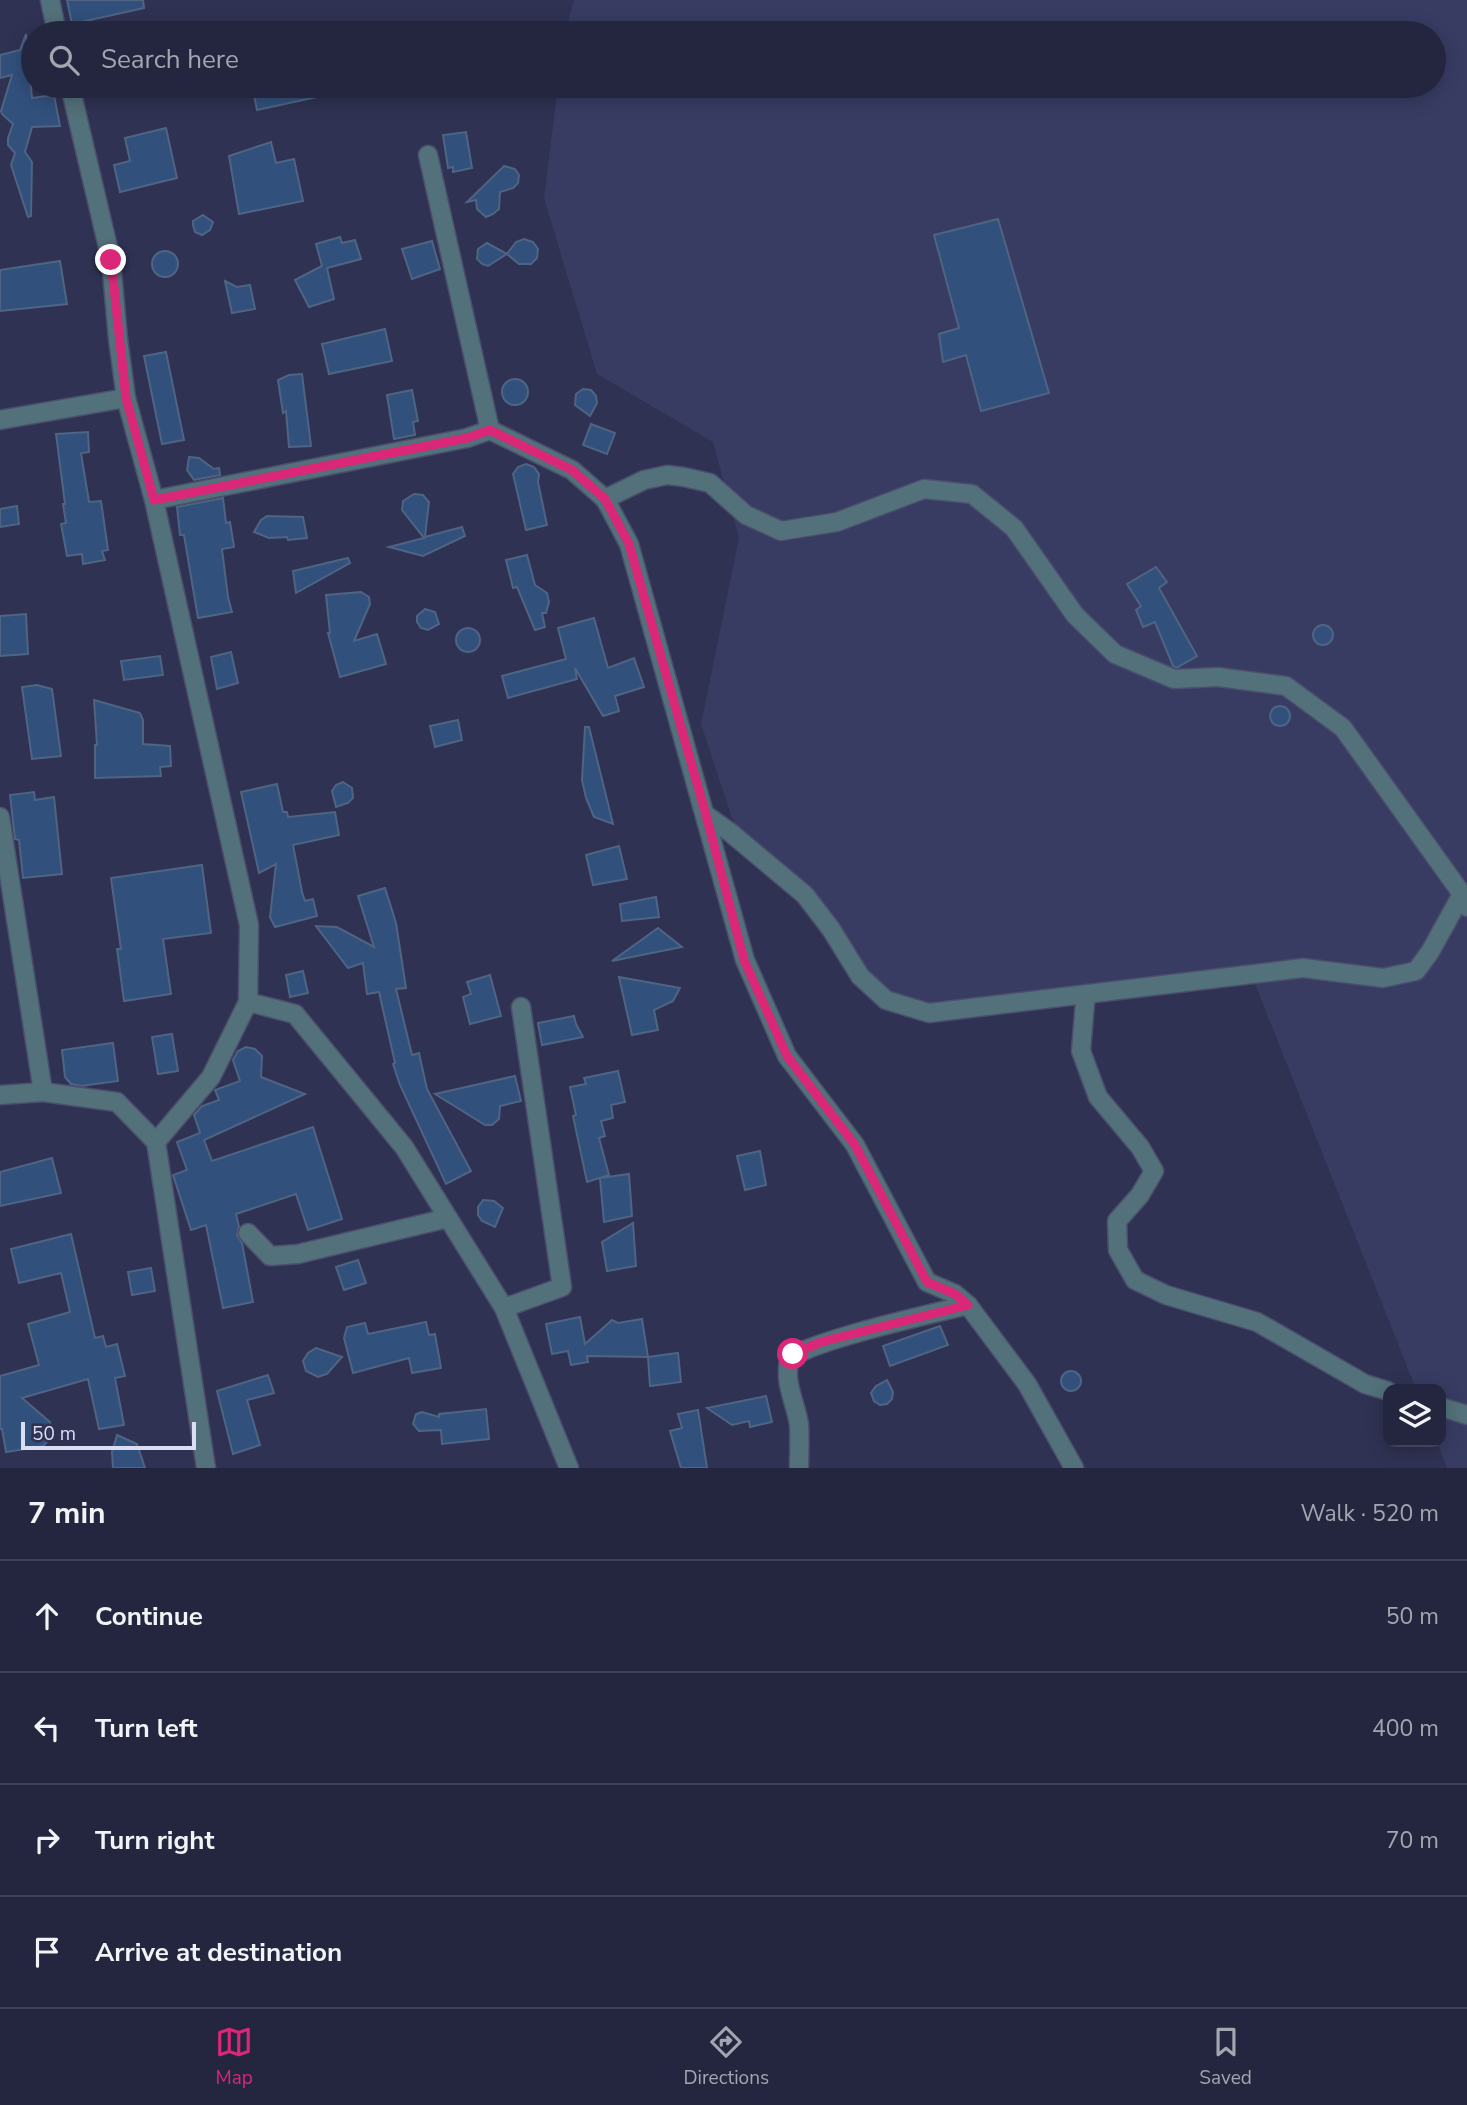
<!DOCTYPE html>
<html lang="en">
<head>
<meta charset="utf-8">
<style>
  body { margin:0; font-family:"Nunito Sans",sans-serif; background:#2f3249; color:#f1f3f6 }
  .controls { position:absolute; right:21px; bottom:21px; display:grid; overflow:hidden; border-radius:14px; box-shadow:0 4px 18px #0003 }
  .controls button { width:63px; height:63px; display:grid; place-items:center; padding:0; border:0; border-bottom:2px solid #404358; background:#23263e; color:#f1f3f6; font:35px sans-serif }
  .scale { position:absolute; left:21px; bottom:18px; width:175px; box-sizing:border-box; padding-left:7px; border:4px solid #dbdef3; border-top:0; font-size:19px; line-height:24px; white-space:nowrap; color:#dbdef3; -webkit-text-stroke:5px #2f3252; paint-order:stroke }
  .stop { position:absolute; width:21px; height:21px; margin:-16px; border:5px solid #db2777; border-radius:50%; background:#fff }
  .stop.end { background:#db2777; border-color:#fff; box-shadow:0 2px 7px #0008 }
  .list { margin:0; padding:0; list-style:none }
  h2 { display:flex; justify-content:space-between; align-items:center; height:91px; margin:0; padding:0 28px; font-size:30px }
  h2 small { font-size:23px; font-weight:400; color:#a3a5b0 }
  .list li { display:grid; grid-template-columns:46px 1fr auto; gap:21px; align-items:center; box-sizing:border-box; height:112px; padding:0 28px; border-top:2px solid #404358 }
  .list b { display:block; font-size:26px; white-space:nowrap }
  .list em { font-size:23px; font-style:normal; color:#a3a5b0 }
  .icon { flex:none; width:38px; height:38px; fill:none; stroke:currentColor; stroke-width:2; stroke-linecap:round; stroke-linejoin:round }
  .map { position:relative; flex:none; width:1467px; height:1468px; overflow:hidden }
  .search { position:absolute; background:#23263e; box-shadow:0 4px 18px #0003; left:21px; right:21px; top:21px; height:77px; display:flex; align-items:center; gap:18px; box-sizing:border-box; padding:0 24px; border-radius:38px; color:#a3a5b0; font-size:26px }
  .sheet { height:539px; background:#23263e }
  nav { display:flex; justify-content:space-around; align-items:center; box-sizing:border-box; height:98px; border-top:2px solid #404358; background:#23263e; font-size:19px; color:#a3a5b0 }
  nav a { display:grid; justify-items:center; gap:4px }
  nav .on { color:#db2777 }
  .map>svg:first-child { display:block }
  .built { fill:#383c63 }
  .building { fill:#32507c; stroke:#4f6483; stroke-width:2 }
  .lines { fill:none; stroke-linecap:round; stroke-linejoin:round }
  .minor-casing { stroke:#4b4e6c; stroke-width:21 }
  .minor { stroke:#53717a; stroke-width:18 }
  .route { stroke:#db2777; stroke-width:9 }
</style>
</head>
<body>
<div class="map">
<svg width="1467" height="1468" viewBox="0 0 1467 1468">
  <rect width="100%" height="100%" fill="#2f3252"/>
  <!-- built -->
  <path class="built" d="M574 0H1467V1468H1447L1437 1442H1441V1389H1416L1248 966 920 1010 878 990 737 833 701 724 739 538 713 442 597 374 544 198 558 86H1434V33H565Z"/>
  <!-- building -->
  <g class="building">
    <path d="M67 0H143L144 8 72 24Z"/>
    <path d="M26 34 32 98 54 95 60 126 32 127 25 152 32 162 31 216 28 217 11 165 15 153 8 145V138L13 124 2 114 1 111 12 75 0 78V55L20 50Z"/>
    <path d="M252 86H330L331 94 257 110Z"/>
    <path d="M166 128 177 178 120 192 114 165 130 161 125 138Z"/>
    <path d="M466 132 472 168 453 172V167L448 168 443 135Z"/>
    <path d="M271 142 276 163 294 159 303 201 239 214 229 156Z"/>
    <path d="M504 166 515 169 519 175 518 183 513 188 500 192 499 209 493 214 486 217 477 209 476 200 467 202Z"/>
    <path d="M203 215 213 222 210 230 202 235 195 232 193 225V221Z"/>
    <path d="M998 219 1049 393 981 411 966 355 943 362 939 334 959 328 934 235Z"/>
    <path d="M340 237 342 243 355 240 361 259 327 268 334 299 309 307 295 280 322 266 316 244Z"/>
    <path d="M524 239 533 242 538 249 537 258 531 264H519L507 254 488 266 482 264 477 259 478 249 487 243 507 254 516 242Z"/>
    <path d="M432 241 440 269 412 279 402 249Z"/>
    <circle cx="165" cy="264" r="13"/>
    <path d="M60 261 67 304 0 311V270Z"/>
    <path d="M225 281 237 287 250 285 255 309 232 313Z"/>
    <path d="M385 329 392 361 329 374 322 344Z"/>
    <path d="M166 352 184 440 162 444 144 356Z"/>
    <path d="M302 374 311 446 289 447 286 411 283 413 278 380 289 375Z"/>
    <circle cx="515" cy="392" r="13"/>
    <path d="M583 389 591 390 596 396 597 403 590 416 575 405 576 394Z"/>
    <path d="M412 390 418 421 413 422 415 435 394 439 387 395Z"/>
    <path d="M591 424 615 433 607 454 583 445Z"/>
    <path d="M88 432 89 452 81 453 89 502 101 501 108 550 102 551 105 560 83 564 82 554 67 556 61 524 66 523 63 504H65L56 434Z"/>
    <path d="M189 457 199 458 214 469 219 468 220 475 194 480 187 470Z"/>
    <path d="M526 464 534 467 539 474 538 482 547 525 526 530 513 474 518 467Z"/>
    <path d="M414 494 423 495 429 502 425 537 462 527 465 536 423 556 389 547 424 538 402 510 403 501Z"/>
    <path d="M223 498 226 523 230 522 234 547 222 549 228 597 232 612 198 618 184 535H180L177 507Z"/>
    <path d="M17 506 19 524 0 527V509Z"/>
    <path d="M267 516 303 517 307 538 288 540 287 537 269 538 254 532 261 520Z"/>
    <path d="M527 555 535 585 547 593 549 602 546 613H542L545 627 535 630 517 587 513 588 506 560Z"/>
    <path d="M348 558 350 563 296 593 293 571Z"/>
    <path d="M1156 567 1167 582 1159 588 1197 656 1176 668 1173 666 1155 622 1143 627 1136 610 1141 606 1127 584Z"/>
    <path d="M361 592 369 597 370 604 354 641 377 634 386 664 340 677 328 633H330L326 595Z"/>
    <path d="M425 609 435 612 439 624 428 630 421 628 417 622V616Z"/>
    <path d="M26 614 28 654 0 656V616Z"/>
    <path d="M594 618 608 668 634 658 644 687 615 696 619 711 603 716 575 668 577 679 508 698 502 676 566 659 558 628Z"/>
    <circle cx="1323" cy="635" r="10"/>
    <circle cx="468" cy="640" r="12"/>
    <path d="M231 652 238 683 217 689 211 657Z"/>
    <path d="M160 656 163 675 124 680 121 661Z"/>
    <path d="M37 685 52 689 61 756 32 759 22 687Z"/>
    <path d="M94 700 140 713 143 720V744L170 746 171 766 160 767 161 776 95 778V745H97Z"/>
    <circle cx="1280" cy="716" r="10"/>
    <path d="M458 720 462 740 435 747 430 726Z"/>
    <path d="M585 727H589L613 824 594 817 586 798 582 780Z"/>
    <path d="M343 782 352 788 353 798 348 803 336 807 332 791 336 785Z"/>
    <path d="M277 784 283 812H287L288 817 335 812 339 835 293 845 302 892 305 901 313 899 317 916 275 927 270 917 276 864 259 873 241 792Z"/>
    <path d="M34 792 35 800 54 797 62 874 23 878 19 840 15 839 10 795Z"/>
    <path d="M619 846 627 879 593 885 586 855Z"/>
    <path d="M202 865 211 933 163 939 171 994 124 1001 117 949H121L111 878Z"/>
    <path d="M385 888 396 923 406 988 396 989 412 1055 419 1053 427 1089 471 1171 446 1184 400 1085 393 1064 395 1063 379 992 367 994 363 963 348 968 316 926 337 927 374 947 358 896Z"/>
    <path d="M656 897 659 917 622 921 620 904Z"/>
    <path d="M658 928 682 947 612 961Z"/>
    <path d="M303 971 308 993 290 997 286 975Z"/>
    <path d="M490 975 501 1016 470 1024 463 997 471 994 467 982Z"/>
    <path d="M619 977 680 988 673 1001 654 1010 658 1030 632 1035Z"/>
    <path d="M574 1016 576 1024 583 1037 542 1045 538 1023Z"/>
    <path d="M172 1034 178 1071 158 1074 152 1037Z"/>
    <path d="M113 1043 118 1081 81 1086 71 1084 65 1077 62 1050Z"/>
    <path d="M246 1047 255 1049 262 1056 261 1077 305 1094 204 1140 212 1161 313 1127 342 1219 308 1230 296 1194 236 1214 239 1227 237 1235 242 1243 253 1302 223 1308 206 1225 191 1230 173 1175 187 1170 177 1142 200 1133 194 1115 202 1106 219 1100 215 1090 240 1081 233 1060 238 1051Z"/>
    <path d="M618 1071 625 1102 611 1105 613 1118 601 1121 605 1136 599 1138 609 1175 587 1182 573 1116 576 1115 570 1087 586 1084 584 1078Z"/>
    <path d="M515 1076 521 1101 500 1106 499 1119 492 1125H485L435 1094Z"/>
    <path d="M760 1151 766 1185 745 1190 737 1156Z"/>
    <path d="M52 1158 61 1193 0 1206V1172Z"/>
    <path d="M629 1174 632 1216 604 1222 600 1178Z"/>
    <path d="M483 1200 494 1201 503 1208 495 1227 482 1221 478 1215V1207Z"/>
    <path d="M633 1223 636 1266 607 1271 602 1242Z"/>
    <path d="M71 1234 95 1338 103 1336 106 1347 117 1344 125 1376 115 1378 124 1425 99 1429 88 1379 22 1398 50 1422 53 1436 43 1446 6 1452 2 1429H0V1376L39 1365 28 1324 70 1312 61 1273 19 1283 11 1249Z"/>
    <path d="M358 1260 366 1283 344 1290 336 1267Z"/>
    <path d="M151 1268 155 1291 132 1295 128 1272Z"/>
    <path d="M580 1317 585 1344 612 1320 618 1323 642 1319 648 1357 678 1353 681 1382 650 1386 648 1357 587 1356 588 1362 571 1365 568 1351 552 1354 546 1324Z"/>
    <path d="M426 1322 429 1335 435 1334 441 1368 412 1373 409 1358 353 1373 344 1338 347 1327 365 1323 368 1334Z"/>
    <path d="M940 1326 948 1345 890 1366 883 1346Z"/>
    <path d="M316 1348 342 1357 327 1374 318 1377 306 1371 303 1361 308 1353Z"/>
    <circle cx="1071" cy="1381" r="10"/>
    <path d="M268 1375 274 1393 247 1400 260 1445 233 1454 217 1391Z"/>
    <path d="M887 1380 893 1392 892 1399 887 1404 880 1405 874 1401 871 1393 876 1386Z"/>
    <path d="M766 1396 772 1422 750 1427 749 1421 732 1425 707 1408Z"/>
    <path d="M486 1409 489 1439 442 1444 441 1430 419 1431 413 1424 416 1414 422 1412 439 1417V1414Z"/>
    <path d="M698 1410 707 1468H681L670 1431 682 1428 678 1414Z"/>
    <path d="M117 1435 137 1444 145 1468H113L112 1452Z"/>
  </g>
  <g class="lines">
    <defs>
      <g id="minor">
        <path d="M50 0 57 33"/>
        <path d="M70 86 111 260 118 339 126 398 154 500 249 925 248 1002 211 1077 156 1142 206 1468"/>
        <path d="M428 155 490 430"/>
        <path d="M0 420 126 398"/>
        <path d="M605 499 644 480 667 475 684 477 710 483 746 515 781 531 837 522 924 489 972 494 1014 528 1075 615 1115 654 1174 679 1218 677 1286 686 1343 728 1462 894 1467 907"/>
        <path d="M154 500 467 438 490 430 572 470 605 499 629 544 745 960 787 1056 855 1145 927 1282 955 1294 968 1305 1027 1384 1074 1468"/>
        <path d="M706 815 731 833 805 895 831 929 860 976 886 1000 929 1013 1303 968 1383 978 1416 971 1430 952 1462 894"/>
        <path d="M0 817 43 1092"/>
        <path d="M1088 994 1085 1002 1081 1051 1098 1097 1140 1147 1154 1171 1140 1195 1117 1221 1118 1250 1135 1280 1166 1295 1257 1322 1365 1384 1388 1391"/>
        <path d="M248 1002 295 1014 404 1147 504 1308 569 1468"/>
        <path d="M0 1095 43 1092 117 1102 156 1142"/>
        <path d="M248 1233 270 1256 298 1254 448 1218"/>
        <path d="M504 1308 562 1287 521 1007"/>
        <path d="M1441 1407 1467 1415"/>
        <path d="M799 1468C799 1454 800 1439 799 1425 796 1403 784 1384 789 1361 794 1344 944 1311 968 1305"/>
      </g>
    </defs>
    <!-- minor casing -->
    <use href="#minor" class="minor-casing"/>
    <!-- minor -->
    <use href="#minor" class="minor"/>
  </g>
  <g class="lines">
    <!-- route -->
    <path class="route" d="M111 260 126 398 154 500 467 438 490 430 572 470 605 499 629 544 706 815 744 960 787 1056 855 1145 927 1282 955 1294 968 1305 821 1342 793 1354"/>
  </g>
</svg>
<div class="controls">
<button><svg class="icon" aria-label="layers" viewBox="0 0 24 24"><path d="M12 4l9 5-9 5-9-5zM3 14l9 5 9-5"/></svg></button>
</div>
<div class="scale">50 m</div>
<div class="stop" style="left:793px;top:1354px"></div>
<div class="stop end" style="left:111px;top:260px"></div>
<div class="search"><svg class="icon" aria-label="search" viewBox="0 0 24 24"><circle cx="10" cy="10" r="6"/><path d="M15 15l6 6"/></svg>Search here</div>
</div>
<section class="sheet">
<h2>7 min<small>Walk · 520 m</small></h2>
<ul class="list">
<li><svg class="icon" aria-label="ahead" viewBox="0 0 24 24"><path d="M12 20V5M6 11l6-6 6 6"/></svg><div><b>Continue</b></div><em>50 m</em></li>
<li><svg class="icon" aria-label="left" viewBox="0 0 24 24"><path d="M17 20v-9H6M10 6l-5 5 5 5"/></svg><div><b>Turn left</b></div><em>400 m</em></li>
<li><svg class="icon" aria-label="right" viewBox="0 0 24 24"><path d="M7 20v-9h11M14 6l5 5-5 5"/></svg><div><b>Turn right</b></div><em>70 m</em></li>
<li><svg class="icon" aria-label="arrive" viewBox="0 0 24 24"><path d="M6 21V4h12l-3 4 3 4H6"/></svg><div><b>Arrive at destination</b></div></li>
</ul>
</section>
<nav>
<a class="on"><svg class="icon" aria-label="map" viewBox="0 0 24 24"><path d="M3 6l6-2 6 2 6-2v14l-6 2-6-2-6 2zM9 4v14M15 6v14"/></svg>Map</a>
<a><svg class="icon" aria-label="directions" viewBox="0 0 24 24"><path d="M12 3l9 9-9 9-9-9zM9 14v-3h6M13 9l2 2-2 2"/></svg>Directions</a>
<a><svg class="icon" aria-label="saved" viewBox="0 0 24 24"><path d="M7 4h10v16l-5-4-5 4z"/></svg>Saved</a>
</nav>
</body>
</html>
